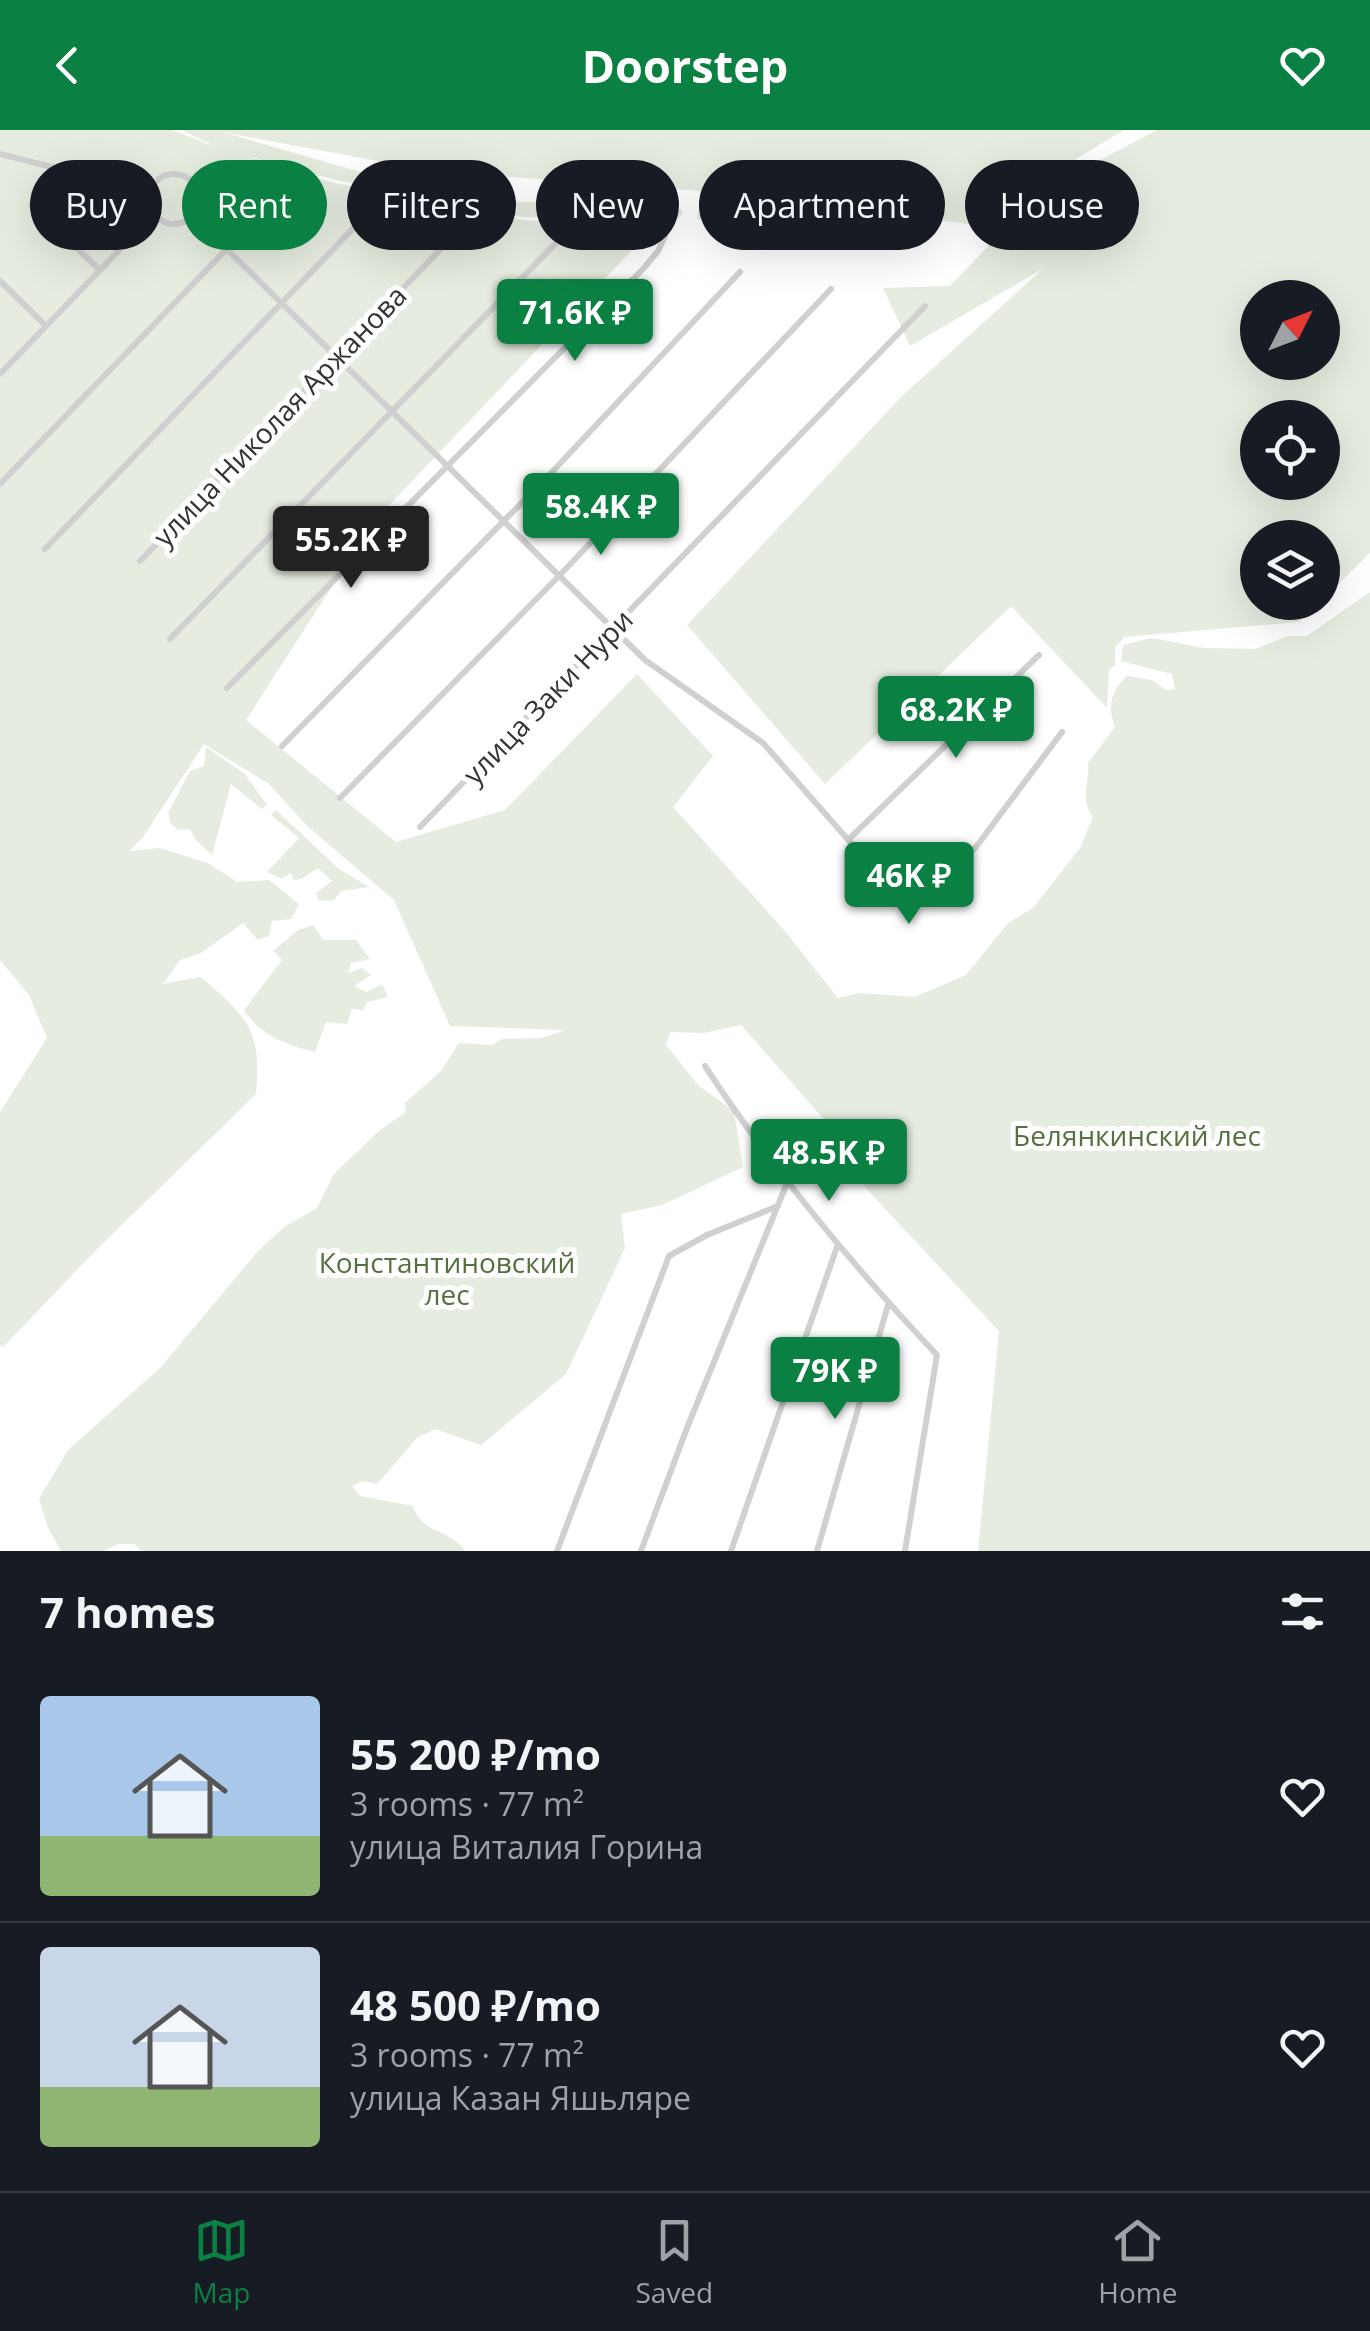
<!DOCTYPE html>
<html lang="en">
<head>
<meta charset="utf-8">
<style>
	:root { --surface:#171b24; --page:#20242c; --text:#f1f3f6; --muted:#9ea1a6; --line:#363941; --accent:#0b8043 }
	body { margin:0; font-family:"Open Sans",sans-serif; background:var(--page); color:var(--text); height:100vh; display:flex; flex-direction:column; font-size:38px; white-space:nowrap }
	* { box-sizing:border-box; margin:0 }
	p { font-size:32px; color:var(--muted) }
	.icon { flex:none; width:55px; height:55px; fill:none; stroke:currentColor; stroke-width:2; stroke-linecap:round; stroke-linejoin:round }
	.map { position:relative; height:1421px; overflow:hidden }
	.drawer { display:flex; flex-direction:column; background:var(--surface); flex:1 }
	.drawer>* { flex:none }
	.hud { position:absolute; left:30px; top:30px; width:1310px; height:90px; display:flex; gap:20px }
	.needle { width:65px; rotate:48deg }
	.controls { position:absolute; left:1240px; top:150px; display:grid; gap:20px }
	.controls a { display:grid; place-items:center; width:100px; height:100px; border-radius:50%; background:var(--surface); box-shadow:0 10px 40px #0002; font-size:50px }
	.price { position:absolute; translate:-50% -85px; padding:0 22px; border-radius:10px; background:var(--accent); color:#fff; font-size:32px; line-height:65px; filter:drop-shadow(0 2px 5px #0008) }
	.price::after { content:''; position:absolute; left:50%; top:60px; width:30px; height:22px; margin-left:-15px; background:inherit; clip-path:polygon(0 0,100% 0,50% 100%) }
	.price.current { background:#222; color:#fff }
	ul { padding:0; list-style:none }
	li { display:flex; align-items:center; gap:30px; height:250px; padding:0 40px }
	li+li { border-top:2px solid var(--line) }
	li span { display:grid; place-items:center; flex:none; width:280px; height:200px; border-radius:10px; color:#555 }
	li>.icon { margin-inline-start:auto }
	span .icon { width:120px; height:120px; fill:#fffc; stroke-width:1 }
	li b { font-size:42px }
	h2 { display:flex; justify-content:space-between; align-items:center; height:120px; padding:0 40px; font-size:42px }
	.chip { padding:0 35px; border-radius:45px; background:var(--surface); box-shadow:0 10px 40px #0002; font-size:35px; line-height:90px }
	.chip.current { background:var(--accent); color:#fff }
	header { display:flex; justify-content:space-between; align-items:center; height:130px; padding:0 40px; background:var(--accent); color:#fff; font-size:45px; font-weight:700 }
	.dock { display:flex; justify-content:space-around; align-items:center; height:140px; border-top:2px solid var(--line); background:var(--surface); font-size:28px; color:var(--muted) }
	.dock a { display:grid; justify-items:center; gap:5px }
	.dock .current { color:var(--accent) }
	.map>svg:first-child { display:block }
	.green { fill:#e6ecdf; fill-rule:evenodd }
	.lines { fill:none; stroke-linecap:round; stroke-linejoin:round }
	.street { stroke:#d0d0d0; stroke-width:6 }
	.labels { text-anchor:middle; stroke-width:10; stroke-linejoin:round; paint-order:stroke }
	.street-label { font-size:28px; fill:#333; stroke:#fff }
	.park-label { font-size:28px; fill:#56703f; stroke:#fff }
</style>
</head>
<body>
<header><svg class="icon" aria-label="back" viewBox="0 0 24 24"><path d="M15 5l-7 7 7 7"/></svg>Doorstep<svg class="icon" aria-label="heart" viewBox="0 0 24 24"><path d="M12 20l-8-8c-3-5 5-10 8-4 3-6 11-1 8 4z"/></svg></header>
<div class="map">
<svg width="1370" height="1421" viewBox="0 0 1370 1421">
	<rect width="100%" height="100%" fill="#fff"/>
	<path class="green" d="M 0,0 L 172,0 L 221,19 L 181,0 L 1124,0 L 969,94 L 700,61 L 431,41 L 222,2 L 364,43 L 501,71 L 678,77 L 683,83 C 673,97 664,94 649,89 L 522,87 L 336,50 L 240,24 L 334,53 L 523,90 L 653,98 L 375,390 L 246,590 L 396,712 L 505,680 L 637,544 L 713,626 L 673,677 L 784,800 L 838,868 L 860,863 L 915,867 L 966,845 L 1007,794 L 1034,777 L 1080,718 L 1093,687 C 1079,668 1090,655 1088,633 L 1115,597 C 1107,577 1111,561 1127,546 L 1152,550 L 1166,560 L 1175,559 L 1172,544 L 1121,531 L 1123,515 L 1152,508 L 1204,518 L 1255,519 L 1288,506 L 1307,506 L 1370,462 L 1370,1421 L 978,1421 L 999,1201 L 864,1056 L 870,1047 L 852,1021 L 741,895 L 704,903 L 670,902 L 666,915 L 699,956 L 734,981 L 743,1037 L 662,1075 L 621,1084 L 625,1118 L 566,1244 L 481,1315 L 435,1299 L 417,1308 L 377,1354 L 363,1351 L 352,1356 L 360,1366 L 413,1376 C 421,1404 451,1399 465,1421 L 142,1421 L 134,1414 L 118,1414 L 104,1421 L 61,1421 L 48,1398 L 39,1369 L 68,1320 L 161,1237 L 257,1122 L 284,1097 L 317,1078 L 334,1044 L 380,1000 L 406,982 L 405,973 L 441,941 L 459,913 L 492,915 L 502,909 L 541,908 L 566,900 L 450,896 L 394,770 L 306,695 L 269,654 L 204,614 L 143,707 L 129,721 L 160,718 L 208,733 L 237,752 L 269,750 L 299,774 L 291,789 L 272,791 L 269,806 L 258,810 L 243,793 L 201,823 L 180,830 L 163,854 L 201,847 C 247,888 262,898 256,964 L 98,1118 L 3,1217 L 0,1215 L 0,982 L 47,908 L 29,865 L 0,830 Z
		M 1157,0 L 1370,0 L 1370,423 L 1323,469 L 1322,408 L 1258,408 L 1258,472 L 1319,473 L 1299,492 L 1125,507 L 1115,517 L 1115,536 L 1109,539 L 1107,578 L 1011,476 L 825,654 L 687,495 L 902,266 L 1044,138 L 910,216 L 883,158 L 950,156 L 1040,62 ZM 1258,168 L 1322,168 L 1322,232 L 1258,232 ZM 1258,288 L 1322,288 L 1322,352 L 1258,352 Z
		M 700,72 L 830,96 L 827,101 L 773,97 L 745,88 L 718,93 L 697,89 Z
		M 206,617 L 245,644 L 267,675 L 262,679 L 231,654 L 212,725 L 195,709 L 190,699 L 178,700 L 171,694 L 168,683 L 190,641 L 204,636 Z
		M 276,680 L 339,739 L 369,757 L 341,761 L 334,770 L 319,771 L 316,763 L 332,751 L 318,738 L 301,749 L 294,750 L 291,743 L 282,749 L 267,742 L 299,708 L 271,685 Z
		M 313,795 L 323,810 L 356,810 L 370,829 L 351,833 L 348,843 L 362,838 L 371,845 L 354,856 L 367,862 L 382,854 L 388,867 L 367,872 L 363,880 L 352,879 L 347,894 L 326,892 L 315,922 C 286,915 260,905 244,880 L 282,830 L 273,821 L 298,800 Z"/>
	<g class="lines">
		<path class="street" d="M 0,24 L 150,62
			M149 69a25 25 0 1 1 50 0a25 25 0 1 1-50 0Z
			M 31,75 L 100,140
			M 193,86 L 645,530 L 763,613 L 909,779 L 976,717 L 1062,602
			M 0,151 L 46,196
			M 0,244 L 154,84
			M 0,354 L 276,68
			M 45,419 L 368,83
			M 140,431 L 461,98
			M 170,509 L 559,110
			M 227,558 L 643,139 L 658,121 L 665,106
			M 282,616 L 553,341 L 740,142
			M 340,668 L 559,446 L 831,159
			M 420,697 L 925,176
			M 848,710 L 1039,525
			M 705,936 C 773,1040 852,1135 937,1225 L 905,1421
			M 557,1421 L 669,1126 L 707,1105 L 778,1076
			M 641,1421 L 687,1298 L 787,1053
			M 731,1421 L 838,1114
			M 817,1421 L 888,1175"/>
	</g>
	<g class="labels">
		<g class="street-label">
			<text transform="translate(280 286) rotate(-46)" y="10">улица Николая Аржанова</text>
			<text transform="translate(548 567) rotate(-46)" y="10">улица Заки Нури</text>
		</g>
		<g class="park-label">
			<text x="1137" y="1016">Белянкинский лес</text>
			<text x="447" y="1143">Константиновский<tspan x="447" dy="32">лес</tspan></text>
		</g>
	</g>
</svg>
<div class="controls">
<a><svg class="needle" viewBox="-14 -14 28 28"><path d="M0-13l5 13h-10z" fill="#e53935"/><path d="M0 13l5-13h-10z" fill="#9ea1a6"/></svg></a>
<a><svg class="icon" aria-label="locate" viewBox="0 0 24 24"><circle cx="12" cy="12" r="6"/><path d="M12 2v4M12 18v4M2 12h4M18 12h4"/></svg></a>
<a><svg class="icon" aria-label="layers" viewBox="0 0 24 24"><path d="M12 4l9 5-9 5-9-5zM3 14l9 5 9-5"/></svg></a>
</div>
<b class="price" style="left:575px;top:234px">71.6K ₽</b>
<b class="price" style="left:601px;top:428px">58.4K ₽</b>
<b class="price current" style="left:351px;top:461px">55.2K ₽</b>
<b class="price" style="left:956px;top:631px">68.2K ₽</b>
<b class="price" style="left:909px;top:797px">46K ₽</b>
<b class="price" style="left:829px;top:1074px">48.5K ₽</b>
<b class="price" style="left:835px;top:1292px">79K ₽</b>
<div class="hud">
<a class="chip">Buy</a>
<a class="chip current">Rent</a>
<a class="chip">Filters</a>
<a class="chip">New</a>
<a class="chip">Apartment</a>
<a class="chip">House</a>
</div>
</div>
<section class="drawer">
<h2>7 homes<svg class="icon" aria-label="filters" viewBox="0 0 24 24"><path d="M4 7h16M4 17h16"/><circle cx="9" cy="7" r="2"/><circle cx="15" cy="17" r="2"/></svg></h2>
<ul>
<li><span style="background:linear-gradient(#a9c7e8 70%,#8fb573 0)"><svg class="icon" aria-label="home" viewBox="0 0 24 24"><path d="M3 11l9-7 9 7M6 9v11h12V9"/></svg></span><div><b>55 200 ₽/mo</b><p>3 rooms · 77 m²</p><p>улица Виталия Горина</p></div><svg class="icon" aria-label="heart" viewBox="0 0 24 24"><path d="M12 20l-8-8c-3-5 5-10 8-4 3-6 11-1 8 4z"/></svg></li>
<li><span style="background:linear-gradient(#c9d6e8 70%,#8fb573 0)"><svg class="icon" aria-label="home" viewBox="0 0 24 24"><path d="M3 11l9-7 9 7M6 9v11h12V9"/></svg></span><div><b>48 500 ₽/mo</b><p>3 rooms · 77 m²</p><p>улица Казан Яшьляре</p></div><svg class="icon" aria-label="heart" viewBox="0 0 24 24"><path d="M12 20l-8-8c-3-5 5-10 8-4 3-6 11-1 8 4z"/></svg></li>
</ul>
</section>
<nav class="dock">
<a class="current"><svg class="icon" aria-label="map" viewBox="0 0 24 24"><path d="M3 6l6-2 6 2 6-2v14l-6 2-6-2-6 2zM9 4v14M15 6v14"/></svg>Map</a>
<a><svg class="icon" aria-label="saved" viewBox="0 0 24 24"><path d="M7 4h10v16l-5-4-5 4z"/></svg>Saved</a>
<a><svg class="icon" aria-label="home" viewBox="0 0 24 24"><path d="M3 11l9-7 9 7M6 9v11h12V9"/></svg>Home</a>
</nav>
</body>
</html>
